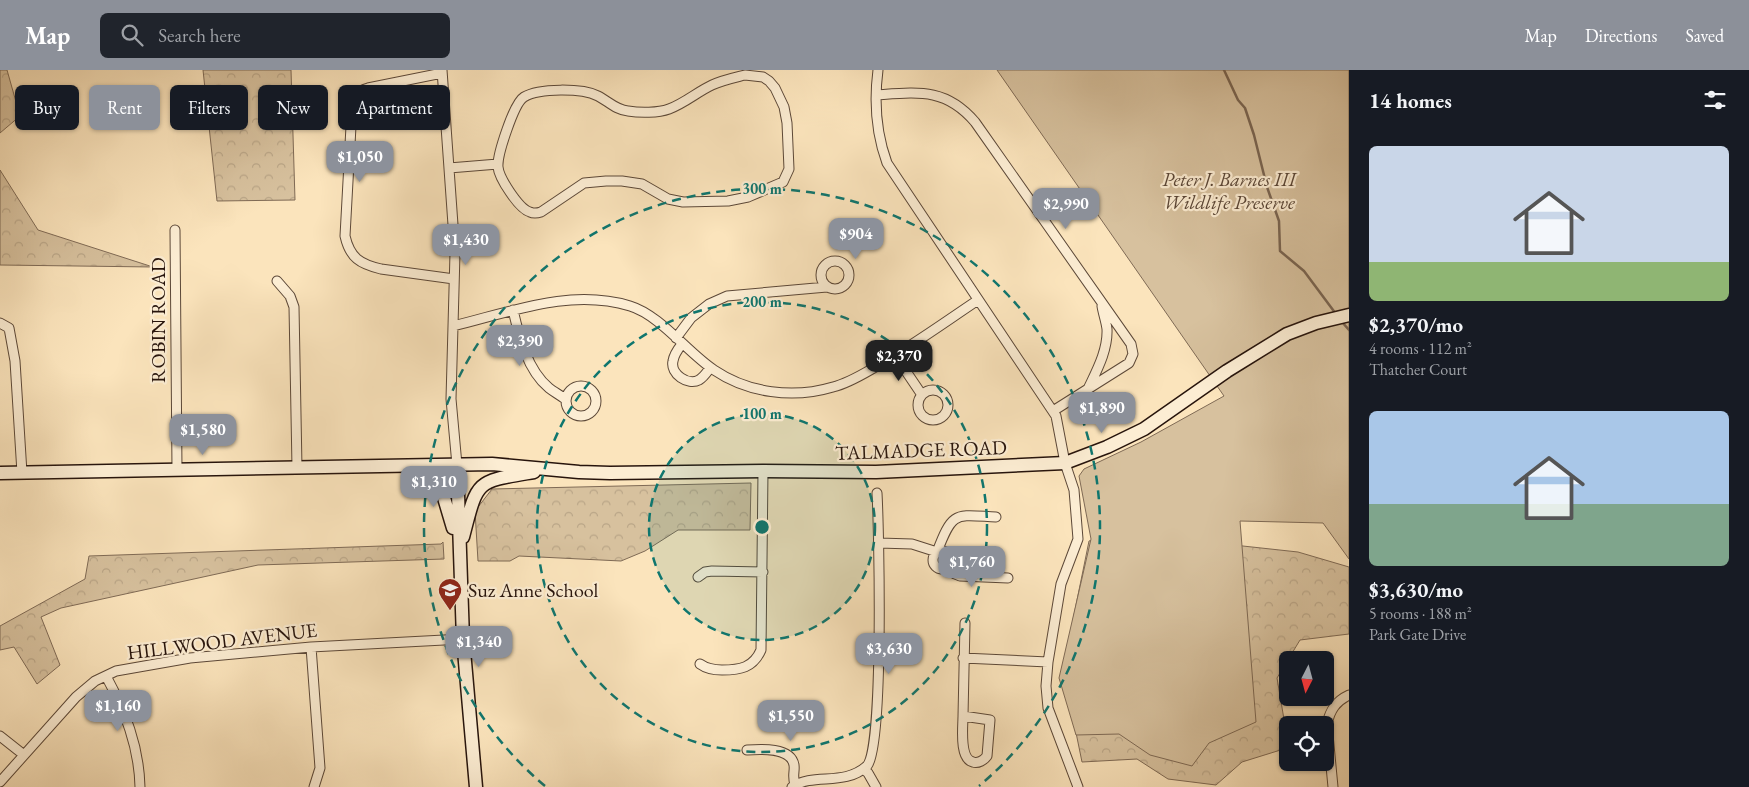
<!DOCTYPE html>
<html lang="en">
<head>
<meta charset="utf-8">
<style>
	:root { --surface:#171b24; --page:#20242c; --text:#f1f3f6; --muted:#9ea1a6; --accent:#8c9099 }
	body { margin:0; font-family:"EB Garamond",serif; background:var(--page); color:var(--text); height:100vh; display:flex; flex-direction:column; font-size:19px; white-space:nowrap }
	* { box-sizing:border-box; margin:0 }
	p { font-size:16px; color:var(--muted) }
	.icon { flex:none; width:28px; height:28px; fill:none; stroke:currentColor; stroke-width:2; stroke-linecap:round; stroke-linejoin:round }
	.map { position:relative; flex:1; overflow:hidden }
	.details { display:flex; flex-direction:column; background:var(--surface); width:400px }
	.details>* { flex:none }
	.hud { position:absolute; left:15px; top:15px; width:475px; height:45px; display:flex; gap:10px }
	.needle { width:32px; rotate:186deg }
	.tools { position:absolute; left:1279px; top:581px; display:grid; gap:10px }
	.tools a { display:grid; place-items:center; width:55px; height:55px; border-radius:8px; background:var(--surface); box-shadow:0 1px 4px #0004; font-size:25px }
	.price { position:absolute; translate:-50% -42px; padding:0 11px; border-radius:10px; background:var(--accent); color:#fff; font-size:16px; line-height:32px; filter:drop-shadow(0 1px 2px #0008) }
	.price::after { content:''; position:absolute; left:50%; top:30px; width:15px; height:11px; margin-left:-8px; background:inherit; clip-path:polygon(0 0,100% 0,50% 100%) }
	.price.on { background:#222; color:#fff }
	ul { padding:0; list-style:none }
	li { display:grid; align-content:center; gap:10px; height:265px; padding:0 20px }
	li span { display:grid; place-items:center; height:155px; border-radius:8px; color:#555 }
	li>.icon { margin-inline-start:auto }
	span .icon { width:90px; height:90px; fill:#fffc; stroke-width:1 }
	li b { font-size:21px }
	h2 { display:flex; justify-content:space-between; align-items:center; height:60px; padding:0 20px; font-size:21px }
	.tag { padding:0 18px; border-radius:8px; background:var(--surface); box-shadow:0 1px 4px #0004; font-size:18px; line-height:45px }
	.tag.on { background:var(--accent); color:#fff }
	header { display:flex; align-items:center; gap:30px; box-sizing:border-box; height:70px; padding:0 25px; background:var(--accent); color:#fff }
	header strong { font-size:24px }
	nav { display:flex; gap:28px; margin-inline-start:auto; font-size:18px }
	.search { width:350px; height:45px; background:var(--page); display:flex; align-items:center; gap:12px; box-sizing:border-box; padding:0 18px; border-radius:8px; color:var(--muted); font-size:19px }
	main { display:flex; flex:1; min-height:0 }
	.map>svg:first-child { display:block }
	.forest { fill:url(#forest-crowns); stroke:#7f6a55 }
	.green { fill:#d7c19e; stroke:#7f6a55 }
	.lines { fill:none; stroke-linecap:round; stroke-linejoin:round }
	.stream { stroke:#7b6652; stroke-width:2.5 }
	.street-casing { stroke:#5c4838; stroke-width:11 }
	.secondary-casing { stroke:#27140c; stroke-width:15 }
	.street { stroke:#fcedd3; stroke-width:9 }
	.secondary { stroke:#fcedd3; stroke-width:12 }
	.ring { fill:none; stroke:#0f766e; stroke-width:2.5; stroke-dasharray:9 6 }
	.labels { text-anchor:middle; stroke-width:4.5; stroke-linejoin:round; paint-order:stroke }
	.park-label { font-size:20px; font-style:italic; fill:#5c4838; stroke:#fcedd3 }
	.street-label { font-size:20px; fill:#27140c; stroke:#fcedd3 }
	.poi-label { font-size:20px; fill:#27140c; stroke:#fcedd3; text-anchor:start }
	.centre { fill:#0f766e; stroke:#fcedd3; stroke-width:2.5 }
	.ring-label { font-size:15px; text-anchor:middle; font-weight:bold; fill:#0f766e; stroke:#fcedd3; stroke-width:4.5; stroke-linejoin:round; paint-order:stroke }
</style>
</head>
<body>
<header>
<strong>Map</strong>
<div class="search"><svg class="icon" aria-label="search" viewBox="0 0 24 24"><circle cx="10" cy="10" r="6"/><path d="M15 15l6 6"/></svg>Search here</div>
<nav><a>Map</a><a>Directions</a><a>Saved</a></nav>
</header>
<main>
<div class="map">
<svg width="1349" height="717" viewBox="0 0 1349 717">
	<defs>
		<pattern id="forest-crowns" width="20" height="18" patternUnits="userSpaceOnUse" patternTransform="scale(1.25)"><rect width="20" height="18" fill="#d7c19e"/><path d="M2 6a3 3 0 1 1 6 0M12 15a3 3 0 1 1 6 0" fill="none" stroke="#b9a587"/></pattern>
	</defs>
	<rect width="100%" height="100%" fill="#fbe4bc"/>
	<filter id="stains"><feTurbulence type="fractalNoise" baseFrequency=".004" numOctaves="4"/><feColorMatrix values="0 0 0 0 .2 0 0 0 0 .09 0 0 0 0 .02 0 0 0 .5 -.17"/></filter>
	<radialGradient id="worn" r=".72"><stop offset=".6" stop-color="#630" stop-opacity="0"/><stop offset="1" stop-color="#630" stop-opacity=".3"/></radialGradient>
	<path class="forest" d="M 0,0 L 7,0 L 20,46 L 0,63 Z
		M 203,0 L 291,0 L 295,130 L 217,131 Z
		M 0,100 L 38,160 L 153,197 L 0,195 Z
		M 751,413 L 750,460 L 678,460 L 645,481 L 621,491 L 519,486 L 510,491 L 478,491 L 475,441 L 492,419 Z
		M 1114,462 L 1298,482 L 1349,497 L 1349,564 L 1300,570 L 1277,608 L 1287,667 L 1287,678 L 1242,692 L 1216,715 L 1168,709 L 1137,689 L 1082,692 L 1063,599 L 1089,471 Z
		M 443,472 L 444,489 L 258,495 L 61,538 L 41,547 L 60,595 L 37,614 L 14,577 L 0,580 L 0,556 L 85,509 L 89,486 L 441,474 Z"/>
	<path class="green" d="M 997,0 L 1349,0 L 1349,489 L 1323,453 L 1240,451 L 1256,652 L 1209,673 L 1192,696 L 1150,685 L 1119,664 L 1076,665 L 1059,608 L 1091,469 L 1079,406 L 1084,399 L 1141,372 L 1224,326 Z"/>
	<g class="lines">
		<path class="stream" d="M 1224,0 L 1238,30 L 1245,38 L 1254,65 L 1267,117 L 1279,151 L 1280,181 L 1304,201 L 1336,244
			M 1342,252 L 1349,260"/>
		<g class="street-casing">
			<path id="street" d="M 442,0 L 455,183 L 451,329 L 457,395
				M 878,0 C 874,31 876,63 887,93 L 1056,346 L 1065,393 L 1074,420 L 1078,469 L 1061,514 L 1048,592 L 1046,616 L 1048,638 L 1078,717
				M 442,3 L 368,18 C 357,21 354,26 352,38 L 345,166 C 350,188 360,194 381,199 L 454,209
				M 745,5 L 763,7 L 769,11 L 775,18 L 784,37 L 787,53 L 789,99 L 783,112 L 748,127 L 728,131 L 683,132 L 668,129 L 642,114 L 622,111 L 606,111 L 584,113 L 541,142 C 538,143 534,144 530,142 C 519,139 499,108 498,97 C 497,85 514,33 524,27 C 539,18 582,18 598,26 C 608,31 616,40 628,41 C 640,43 658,43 669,39 C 685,33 697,22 712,15 C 723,10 733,8 745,5 Z
				M 877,25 C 919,22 946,18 975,52 L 1131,274 L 1133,284 L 1129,293 L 1053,341
				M 449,98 L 498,94
				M 175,160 L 177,400
				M821 205a14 14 0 1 1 28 0a14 14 0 1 1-28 0Z
				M 277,211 L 290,226 L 294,237 L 297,398
				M 513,240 C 519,266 527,300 549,318 C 554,322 560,325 565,329
				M 0,253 L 9,258 L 15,291 L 22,403
				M 453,256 C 511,242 570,218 630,236 C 660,245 688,283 714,300 C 748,323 793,329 833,317 C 849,313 863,304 877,296 C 912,276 945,252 978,230
				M 676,268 L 691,248 L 709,234 L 727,226 L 827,217
				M 682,274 C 678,279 674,284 673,291 C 670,304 688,316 699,310 C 704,307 707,302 710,298
				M 895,285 L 922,325
				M566 331a15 15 0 1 1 30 0a15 15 0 1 1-30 0Z
				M 1088,319 C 1097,300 1108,280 1107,259 C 1106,251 1103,243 1102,236
				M918 335a15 15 0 1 1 30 0a15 15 0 1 1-30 0Z
				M 879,473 L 912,474 L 937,482 C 953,440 955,445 996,447
				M933 490a9 9 0 1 1 18 0a9 9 0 1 1-18 0Z
				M 948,498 L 955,504 L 960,506 L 1008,508
				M 698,507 L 705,502 L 712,501 L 763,502
				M 311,577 L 320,698 L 314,717
				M 963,588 L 1048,592
				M 700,594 C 707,599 713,600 722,600 C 740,600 753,598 761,580 L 763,401
				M 106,606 C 125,641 139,676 140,717
				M 963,646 L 990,650 L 987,686 C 984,690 978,694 973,692 C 959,689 963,657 963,646 Z
				M 963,646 L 965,553
				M 0,666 L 24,685
				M 747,680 C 761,679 791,677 794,695 C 795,702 792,705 795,715
				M 863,699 L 868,703 L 876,717
				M 0,712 L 76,627 L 95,611 L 116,601 L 190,588 L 311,577 L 463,569
				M 792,717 C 815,702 843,717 867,696 C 884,676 879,460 877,423
				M 1333,717 L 1327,654 C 1330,640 1336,631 1349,625"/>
		</g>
		<g class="secondary-casing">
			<path id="secondary" d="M 457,395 L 463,569 L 476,717
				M 417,399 L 435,406 L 439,411 L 453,458
				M 0,403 L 492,394 L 579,402 L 610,403 L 763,401 L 876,402 L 1065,393 L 1107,377 L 1144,359 L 1227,301 L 1287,264 L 1316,253 L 1349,245
				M 463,467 C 478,409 475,412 534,402"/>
		</g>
		<use href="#street" class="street"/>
		<use href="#secondary" class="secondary"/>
	</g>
	<circle cx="762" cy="457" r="113" fill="#0f766e" fill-opacity=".12"/>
	<g class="ring">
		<circle cx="762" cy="457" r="113"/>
		<circle cx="762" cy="457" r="225"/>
		<path d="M545 716A338 338 0 1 1 979 716"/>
	</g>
	<defs>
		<g id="school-pin" transform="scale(1.25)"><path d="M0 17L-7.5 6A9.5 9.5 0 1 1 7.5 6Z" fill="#8f2418" stroke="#fcedd3"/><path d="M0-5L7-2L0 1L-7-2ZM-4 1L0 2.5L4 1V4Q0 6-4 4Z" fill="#fff"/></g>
	</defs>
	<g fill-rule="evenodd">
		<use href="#school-pin" x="450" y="520"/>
	</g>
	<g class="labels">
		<g class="park-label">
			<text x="1229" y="116">Peter J. Barnes III<tspan x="1229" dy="23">Wildlife Preserve</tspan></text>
		</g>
		<g class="street-label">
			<text transform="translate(158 250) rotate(-90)" y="7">ROBIN ROAD</text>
			<text transform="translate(921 380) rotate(-2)" y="7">TALMADGE ROAD</text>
			<text transform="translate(222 571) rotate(-7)" y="7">HILLWOOD AVENUE</text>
		</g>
		<g class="poi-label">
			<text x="468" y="527">Suz Anne School</text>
		</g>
	</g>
	<circle cx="762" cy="457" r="8" class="centre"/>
	<g class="ring-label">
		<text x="762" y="124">300 m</text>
		<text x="762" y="237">200 m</text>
		<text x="762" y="349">100 m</text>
	</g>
	<rect width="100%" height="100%" filter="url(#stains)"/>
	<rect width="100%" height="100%" fill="url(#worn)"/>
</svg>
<div class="tools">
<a><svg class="needle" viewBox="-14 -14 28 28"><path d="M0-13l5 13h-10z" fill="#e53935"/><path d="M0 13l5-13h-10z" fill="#9ea1a6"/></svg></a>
<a><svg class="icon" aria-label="locate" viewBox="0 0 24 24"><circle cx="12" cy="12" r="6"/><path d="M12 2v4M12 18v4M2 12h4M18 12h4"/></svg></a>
</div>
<b class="price" style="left:360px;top:113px">$1,050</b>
<b class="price" style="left:1066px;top:160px">$2,990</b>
<b class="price" style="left:856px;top:190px">$904</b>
<b class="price" style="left:466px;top:196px">$1,430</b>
<b class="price" style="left:520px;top:297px">$2,390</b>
<b class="price on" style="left:899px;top:312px">$2,370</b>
<b class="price" style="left:1102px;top:364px">$1,890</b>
<b class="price" style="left:203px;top:386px">$1,580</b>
<b class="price" style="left:434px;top:438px">$1,310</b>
<b class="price" style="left:972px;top:518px">$1,760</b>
<b class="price" style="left:479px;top:598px">$1,340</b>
<b class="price" style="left:889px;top:605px">$3,630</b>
<b class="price" style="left:118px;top:662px">$1,160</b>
<b class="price" style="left:791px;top:672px">$1,550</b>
<div class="hud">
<a class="tag">Buy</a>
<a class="tag on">Rent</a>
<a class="tag">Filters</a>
<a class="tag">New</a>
<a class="tag">Apartment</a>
</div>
</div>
<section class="details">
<h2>14 homes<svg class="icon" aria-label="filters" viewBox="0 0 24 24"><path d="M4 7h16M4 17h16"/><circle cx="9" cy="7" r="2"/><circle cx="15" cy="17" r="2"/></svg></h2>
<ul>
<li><span style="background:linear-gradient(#c9d6e8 75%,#8fb573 0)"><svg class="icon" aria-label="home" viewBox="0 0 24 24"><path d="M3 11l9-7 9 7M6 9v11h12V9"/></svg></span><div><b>$2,370/mo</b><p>4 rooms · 112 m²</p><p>Thatcher Court</p></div></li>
<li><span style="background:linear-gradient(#a9c7e8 60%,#7fa58c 0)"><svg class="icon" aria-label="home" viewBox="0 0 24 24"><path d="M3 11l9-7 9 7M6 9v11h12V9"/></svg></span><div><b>$3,630/mo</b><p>5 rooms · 188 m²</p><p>Park Gate Drive</p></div></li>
</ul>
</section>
</main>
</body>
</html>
